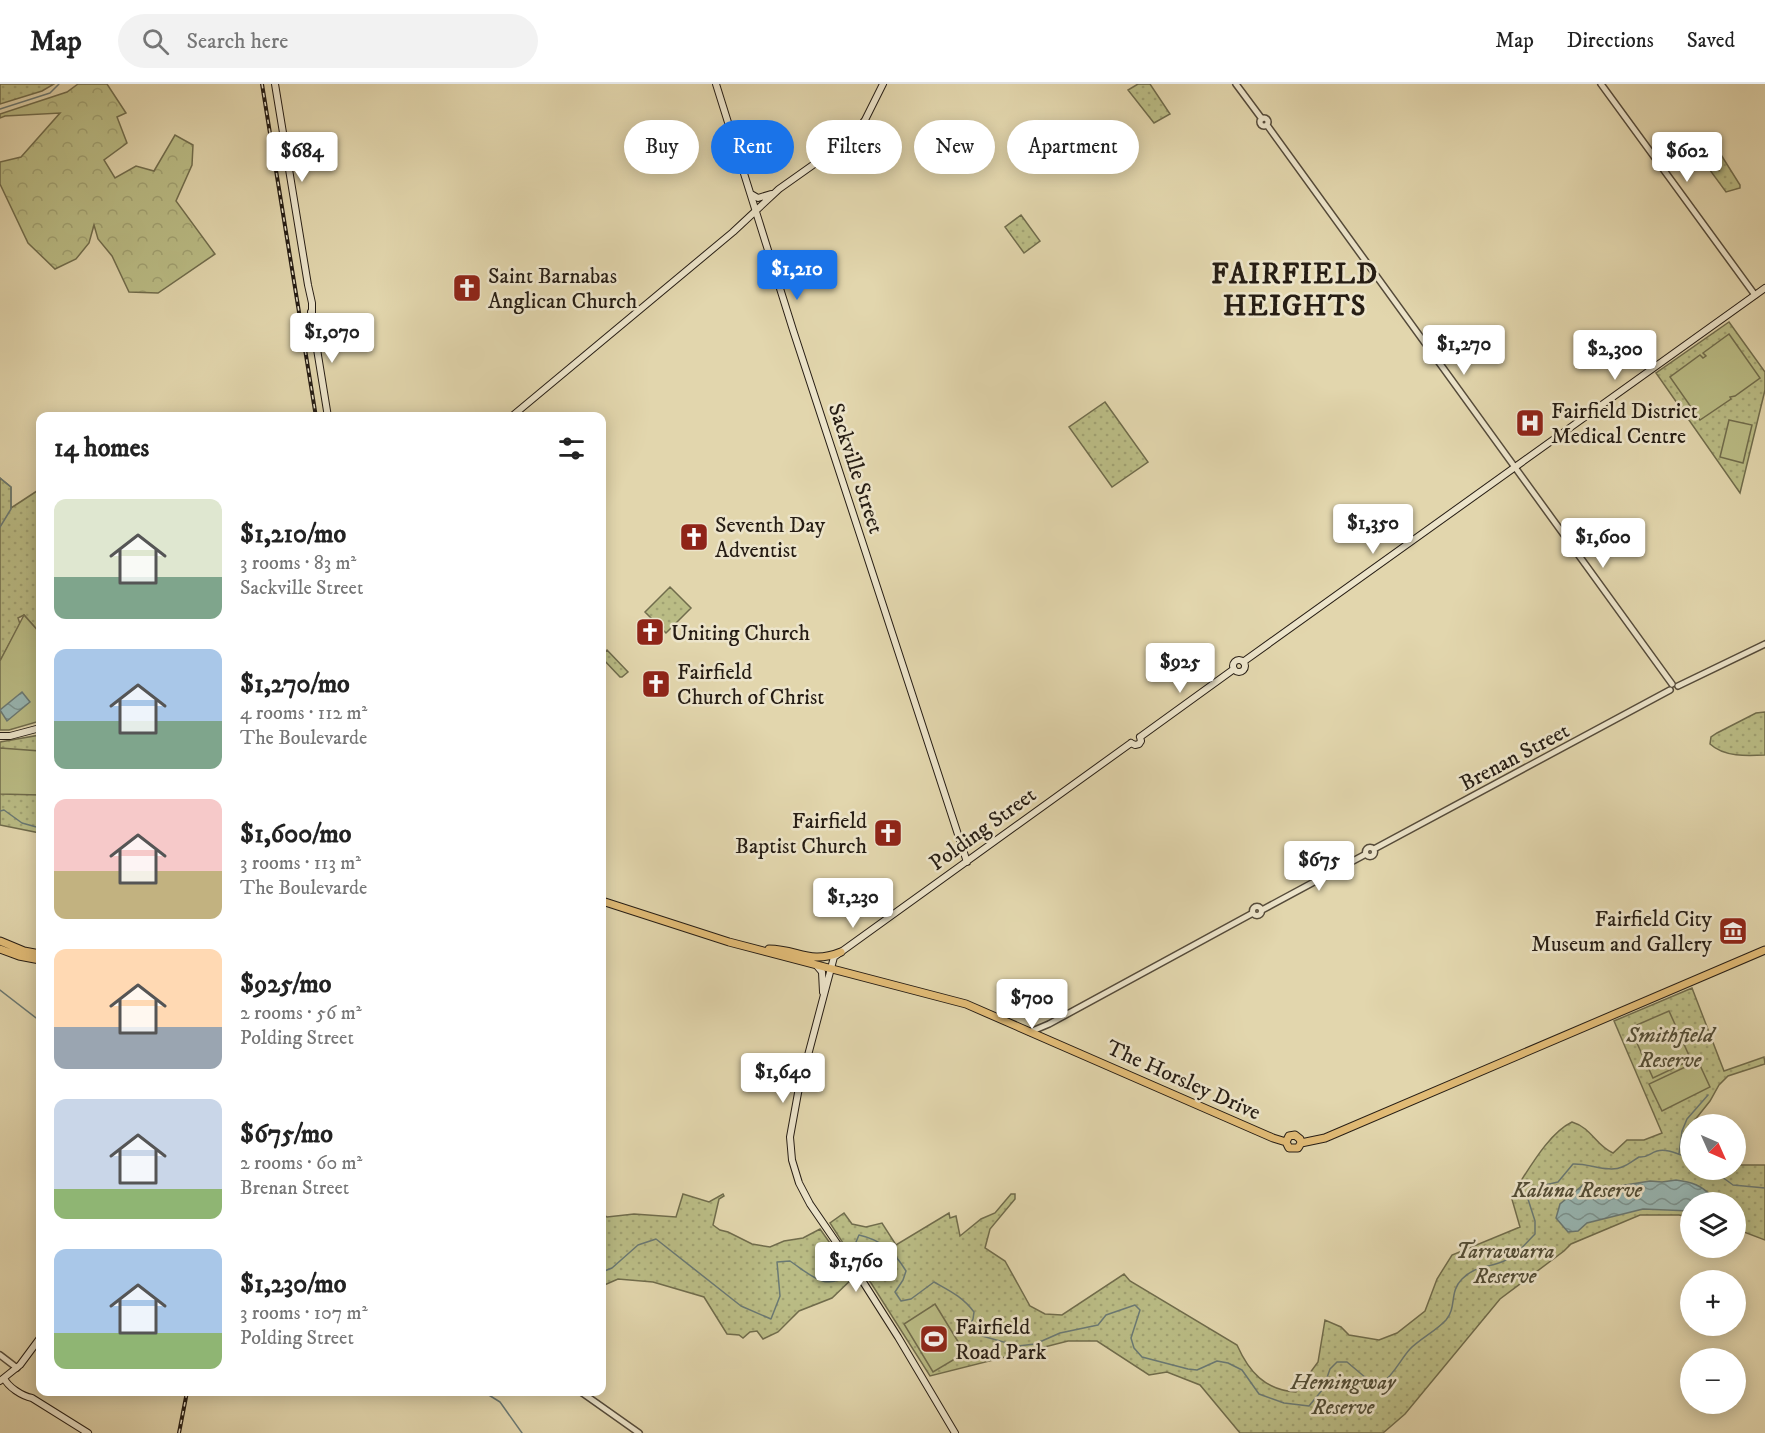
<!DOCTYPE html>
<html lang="en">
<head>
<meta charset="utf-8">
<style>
	:root { --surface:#fff; --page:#f2f2f2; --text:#222; --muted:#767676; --line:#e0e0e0; --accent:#1a73e8 }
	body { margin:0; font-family:"IM FELL DW Pica",serif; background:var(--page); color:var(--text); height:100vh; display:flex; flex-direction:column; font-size:22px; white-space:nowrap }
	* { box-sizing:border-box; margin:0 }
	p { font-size:20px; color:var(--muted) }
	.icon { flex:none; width:33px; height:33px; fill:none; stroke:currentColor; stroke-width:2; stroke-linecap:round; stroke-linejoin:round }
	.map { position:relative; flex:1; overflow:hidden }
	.details { position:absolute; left:36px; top:328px; width:570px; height:984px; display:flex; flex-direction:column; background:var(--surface); border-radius:12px; box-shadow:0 3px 15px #0003 }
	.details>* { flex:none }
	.hud { position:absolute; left:624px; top:36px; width:570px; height:54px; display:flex; gap:12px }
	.needle { width:39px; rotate:135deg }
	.fabs { position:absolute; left:1680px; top:1030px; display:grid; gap:12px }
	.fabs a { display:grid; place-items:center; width:66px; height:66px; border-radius:50%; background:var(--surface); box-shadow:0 3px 15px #0003; font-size:30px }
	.price { position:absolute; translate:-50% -51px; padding:0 14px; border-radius:6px; background:#fff; color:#222; font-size:20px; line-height:39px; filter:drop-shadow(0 2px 3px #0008) }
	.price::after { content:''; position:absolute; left:50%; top:36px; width:18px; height:14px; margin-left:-9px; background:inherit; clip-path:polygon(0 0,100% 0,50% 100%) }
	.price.current { background:var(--accent); color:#fff }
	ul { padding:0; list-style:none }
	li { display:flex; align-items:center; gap:18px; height:150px; padding:0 18px }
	li span { display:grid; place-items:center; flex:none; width:168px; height:120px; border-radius:12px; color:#555 }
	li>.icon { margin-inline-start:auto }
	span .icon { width:72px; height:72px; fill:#fffc; stroke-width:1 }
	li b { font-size:26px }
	h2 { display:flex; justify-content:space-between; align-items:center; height:72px; padding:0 18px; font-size:26px }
	.chip { padding:0 21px; border-radius:27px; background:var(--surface); box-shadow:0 3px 15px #0003; font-size:21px; line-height:54px }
	.chip.current { background:var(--accent); color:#fff }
	header { display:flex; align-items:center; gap:36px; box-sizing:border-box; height:84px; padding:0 30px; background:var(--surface); border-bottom:2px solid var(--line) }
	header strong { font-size:28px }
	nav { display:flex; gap:33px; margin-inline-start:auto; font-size:21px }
	.search { width:420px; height:54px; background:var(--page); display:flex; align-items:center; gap:15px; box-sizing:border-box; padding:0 21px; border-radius:33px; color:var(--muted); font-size:22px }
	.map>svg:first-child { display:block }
	.forest { fill:url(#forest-crowns); stroke:#706c4c; stroke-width:1.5 }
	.park { fill:url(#park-dots); stroke:#706c4c; stroke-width:1.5 }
	.pitch { fill:#babc85; stroke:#706c4c; stroke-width:1.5 }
	.water { fill:url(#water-waves); stroke:#6a7974; stroke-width:1.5 }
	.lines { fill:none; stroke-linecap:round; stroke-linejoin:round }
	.stream { stroke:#6a7974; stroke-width:1.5 }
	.tertiary-casing { stroke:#554b3a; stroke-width:8 }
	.secondary-casing { stroke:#261d14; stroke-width:8 }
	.primary-casing { stroke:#261d14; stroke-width:9 }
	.tertiary { stroke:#ece4ca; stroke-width:5 }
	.secondary { stroke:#ece4ca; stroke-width:6 }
	.primary { stroke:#e1bb76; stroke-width:7 }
	.rail-casing { stroke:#261d14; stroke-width:4 }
	.rail { stroke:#ece4ca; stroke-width:1.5; stroke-dasharray:4.5; stroke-linecap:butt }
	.labels { text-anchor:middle; stroke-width:5; stroke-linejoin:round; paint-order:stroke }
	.poi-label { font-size:22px; fill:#261d14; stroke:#ece4ca; text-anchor:start }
	.street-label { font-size:22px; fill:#261d14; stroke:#ece4ca }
	.park-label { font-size:22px; font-style:italic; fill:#524d36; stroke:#ece4ca }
	.district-label { font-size:28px; font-weight:bold; letter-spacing:1.5px; fill:#261d14; stroke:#ece4ca }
</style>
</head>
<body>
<header>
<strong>Map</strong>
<div class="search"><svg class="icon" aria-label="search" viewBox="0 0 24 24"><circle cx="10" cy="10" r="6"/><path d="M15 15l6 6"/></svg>Search here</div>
<nav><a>Map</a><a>Directions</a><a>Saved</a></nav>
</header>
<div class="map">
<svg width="1765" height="1349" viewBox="0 0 1765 1349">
	<defs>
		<pattern id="forest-crowns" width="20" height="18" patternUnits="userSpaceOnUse" patternTransform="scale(1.5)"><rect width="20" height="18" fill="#babc85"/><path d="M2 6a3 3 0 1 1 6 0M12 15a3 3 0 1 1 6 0" fill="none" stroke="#a0a172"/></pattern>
		<pattern id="park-dots" width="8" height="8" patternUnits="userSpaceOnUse" patternTransform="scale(1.5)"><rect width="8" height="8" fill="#babc85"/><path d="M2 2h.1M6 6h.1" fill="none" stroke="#a0a172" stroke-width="1.8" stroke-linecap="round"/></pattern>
		<pattern id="water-waves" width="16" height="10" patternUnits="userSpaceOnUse" patternTransform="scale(1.5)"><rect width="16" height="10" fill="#98b7b4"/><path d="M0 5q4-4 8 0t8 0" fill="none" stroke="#7c9491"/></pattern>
	</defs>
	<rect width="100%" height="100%" fill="#e2d6ad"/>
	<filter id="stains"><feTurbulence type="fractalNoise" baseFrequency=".00333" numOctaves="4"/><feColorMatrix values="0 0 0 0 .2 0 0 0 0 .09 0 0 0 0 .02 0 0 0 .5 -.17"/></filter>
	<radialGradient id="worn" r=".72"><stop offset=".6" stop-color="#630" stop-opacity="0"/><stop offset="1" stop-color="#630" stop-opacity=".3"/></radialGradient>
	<path class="forest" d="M 78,0 L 107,0 L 126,29 L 117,33 L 127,59 L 104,76 L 115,94 L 136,82 L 154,87 L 175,51 L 193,61 L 192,81 L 176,117 L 215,170 L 158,209 L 129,208 L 112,172 L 98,155 L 94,141 L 89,159 L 76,175 L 55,185 L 28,159 L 0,100 L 0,78 L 21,73 L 60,29 L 5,32 L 0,34 L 0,30 L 67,8 Z"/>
	<path class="park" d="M 0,0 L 54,0 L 42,7 L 0,20 Z
		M 1138,0 L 1150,0 L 1170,30 L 1154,39 L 1128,6 Z
		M 1713,58 L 1740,101 L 1740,104 L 1726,108 L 1701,74 L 1706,63 Z
		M 1021,131 L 1040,157 L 1024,169 L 1005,143 Z
		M 1729,238 L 1765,288 L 1765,306 L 1740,409 L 1656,289 Z
		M 1105,318 L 1148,378 L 1112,403 L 1069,343 Z
		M 0,394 L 11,403 L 11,424 L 40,405 L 40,549 L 24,531 L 18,534 L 20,540 L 0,577 Z
		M 670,503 L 691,524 L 666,549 L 645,528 Z
		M 607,566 L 628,588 L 622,593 L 620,593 L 602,574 L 602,571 Z
		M 1765,628 L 1765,671 C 1747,672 1724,673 1710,660 L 1711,653 L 1717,649 L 1756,629 Z
		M 40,651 L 40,749 L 0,741 L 0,658 Z
		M 1692,904 L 1724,987 L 1764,973 L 1765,980 L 1728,992 L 1719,1001 L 1710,1017 L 1686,1047 L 1690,1048 L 1690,1086 L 1736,1086 L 1736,1081 L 1765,1081 L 1765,1156 L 1736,1145 L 1736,1119 L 1690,1119 L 1690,1133 L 1679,1131 L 1640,1131 L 1571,1160 L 1564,1167 L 1500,1215 L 1405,1330 L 1383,1349 L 1240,1349 L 1200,1301 L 1167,1288 L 1149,1291 L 1097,1257 L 1068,1257 L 930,1292 L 871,1199 L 863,1190 L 830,1139 L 844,1129 L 852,1140 L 866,1143 L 882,1139 L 896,1161 L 949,1129 L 950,1134 L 956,1132 L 960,1152 L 981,1135 L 995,1129 L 1011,1110 L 1015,1110 L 1015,1115 L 990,1145 L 985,1164 L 1005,1177 L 1030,1222 L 1045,1230 L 1062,1231 L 1124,1190 L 1130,1197 L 1237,1261 C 1249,1288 1265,1306 1296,1308 L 1318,1278 L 1325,1236 L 1341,1243 L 1349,1251 L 1379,1256 L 1397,1249 L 1425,1227 L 1437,1195 L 1452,1171 L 1520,1143 L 1511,1112 C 1527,1089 1547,1050 1572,1038 C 1592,1044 1596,1062 1613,1069 L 1627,1056 L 1644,1056 L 1662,1049 L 1614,937 Z
		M 683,1110 L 709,1118 L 723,1110 L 724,1112 L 719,1115 L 713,1141 L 720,1146 L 728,1148 L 752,1160 L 770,1163 L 784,1157 L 803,1154 L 820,1145 L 854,1193 L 832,1214 L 799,1227 L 778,1248 L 763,1255 L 757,1247 L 750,1248 L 743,1254 L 739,1251 L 727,1250 L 704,1213 L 653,1198 L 618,1195 L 602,1202 L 602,1130 L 607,1133 L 634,1130 L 676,1133 Z"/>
	<path class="pitch" d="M 1729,250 L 1760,294 L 1735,312 L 1730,313 L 1731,315 L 1700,336 L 1670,293 L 1700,271 L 1703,274 L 1706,272 L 1703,269 Z
		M 1729,336 L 1752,341 L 1743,379 L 1720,373 Z
		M 24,531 L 40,549 L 40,637 L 9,646 L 0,646 L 0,577 Z
		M 0,664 L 40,667 L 40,711 L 0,710 Z
		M 1669,927 L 1691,976 L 1653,994 L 1630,944 Z
		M 1698,977 L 1710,1003 L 1662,1027 L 1649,1000 Z
		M 935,1220 L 965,1269 L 933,1288 L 904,1240 Z"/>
	<path class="water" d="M 22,608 L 30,618 L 7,637 L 0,626 Z
		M 1676,1096 C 1691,1098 1702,1101 1712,1113 L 1710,1119 L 1690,1119 L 1690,1127 L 1643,1125 L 1587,1139 L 1578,1147 L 1568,1148 L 1556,1134 L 1560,1120 L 1583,1101 L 1613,1103 L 1650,1097 L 1662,1098 Z"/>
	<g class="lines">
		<path class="stream" d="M 0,25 L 50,9 L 59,0
			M 0,394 L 11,403 L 11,425 L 0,443
			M 0,727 L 4,726 L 22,739 L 40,744
			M 0,906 L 40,937
			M 1679,1070 L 1682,1047 L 1687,1035 L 1708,1011
			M 1717,1086 L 1718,1090 L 1733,1101 L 1765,1104
			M 855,1183 C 863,1174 861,1167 856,1158 L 859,1151 C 881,1156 894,1167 906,1187 L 903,1196 L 895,1208 L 901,1217 L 911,1215 L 934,1198 C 950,1207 963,1213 974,1228 L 973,1235 L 969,1243 L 975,1250 L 1018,1262 L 1035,1260 L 1060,1249 L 1098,1241 L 1106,1231 L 1135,1221 L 1140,1226 L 1131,1254 L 1134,1264 L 1142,1273 L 1188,1285 L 1197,1286 L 1217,1277 L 1228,1279 L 1242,1286 L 1259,1310 L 1284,1319 L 1309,1322 L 1323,1305 L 1330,1285 L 1337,1278 L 1347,1278 L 1366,1294 L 1381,1300 C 1394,1291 1400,1276 1410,1265 C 1421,1254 1436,1247 1446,1236 C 1457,1223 1449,1208 1462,1195 C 1476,1181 1488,1184 1504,1177 C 1516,1172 1526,1159 1535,1150 L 1535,1137 L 1527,1112 L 1532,1104 L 1558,1098 L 1573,1080 C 1588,1079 1609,1089 1622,1083 C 1628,1081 1634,1076 1639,1073 C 1647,1074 1650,1069 1657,1067 C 1669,1064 1680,1072 1690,1074
			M 602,1188 L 612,1184 L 638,1161 L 656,1155 L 741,1222 L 771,1235 L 780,1212 L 777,1178 L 790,1177 C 811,1191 828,1211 852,1186
			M 484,1308 L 500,1318 L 522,1349"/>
		<g class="tertiary-casing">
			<path id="tertiary" d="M 1236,0 L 1262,35
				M 1601,0 L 1755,211
				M1260 38a4 4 0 1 1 8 0a4 4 0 1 1-8 0Z
				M 1267,41 L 1672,600
				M 1678,602 L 1765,560
				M1365.5 768a4.5 4.5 0 1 1 9 0a4.5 4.5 0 1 1-9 0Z
				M 1374,765 L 1670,606
				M1252.5 827a4.5 4.5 0 1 1 9 0a4.5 4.5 0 1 1-9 0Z
				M 1262,826 L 1366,770
				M 1030,948 L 1049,940 L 1253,829
				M 0,1271 L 17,1284
				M 581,1308 L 639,1349"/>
		</g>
		<g class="secondary-casing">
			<path id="secondary" d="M 275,0 L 308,201 L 312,219 L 312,230
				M 716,0 L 793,246 L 967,778
				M 751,110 L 758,114 L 771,110
				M 311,228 L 328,333
				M 511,333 L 733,148 L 779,105 L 851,54 L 865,36 L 883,0
				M1233 582a6 6 0 1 1 12 0a6 6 0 1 1-12 0Z
				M 1243,578 L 1765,204
				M 0,652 L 10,652 L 40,644
				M 1140,653 L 1234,585
				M 1131,659 L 1135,661 L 1139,660 L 1141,657 L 1140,653
				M 817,882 L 822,888 L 823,908
				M 4,1294 C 8,1303 22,1312 32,1314 L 88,1349
				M 0,1297 L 20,1281 L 40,1254
				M 955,1349 L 898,1253 L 858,1190 L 810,1120 L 799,1099 L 792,1076 L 790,1053 L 798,1009 L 834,873 L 1131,659"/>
		</g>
		<g class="primary-casing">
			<path id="primary" d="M 602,817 L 729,858 L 966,920 L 1273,1054 L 1286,1058
				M 0,857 L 24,867 L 40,870
				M 0,865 L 19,872 L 40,876
				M 769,865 C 798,865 809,881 841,868
				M 1286,1058 L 1289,1052 L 1295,1051 L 1300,1055 L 1301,1059
				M 1286,1058 L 1289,1064 L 1298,1064 L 1301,1059
				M 1301,1059 L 1325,1054 L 1765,866"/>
		</g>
		<use href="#tertiary" class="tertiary"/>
		<use href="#secondary" class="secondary"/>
		<use href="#primary" class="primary"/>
		<g class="rail-casing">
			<path id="rail" d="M 262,0 L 316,333
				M 179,1349 L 187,1308"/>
		</g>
		<use href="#rail" class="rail"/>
	</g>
	<defs>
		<g id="church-square" transform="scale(1.5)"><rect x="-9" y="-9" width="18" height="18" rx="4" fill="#8f2418" stroke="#ece4ca"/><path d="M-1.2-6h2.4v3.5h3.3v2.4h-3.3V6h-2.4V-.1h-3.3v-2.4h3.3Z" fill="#fff"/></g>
		<g id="hospital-square" transform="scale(1.5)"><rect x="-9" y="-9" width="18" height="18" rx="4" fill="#8f2418" stroke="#ece4ca"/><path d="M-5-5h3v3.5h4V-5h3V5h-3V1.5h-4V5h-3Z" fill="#fff"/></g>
		<g id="museum-square" transform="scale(1.5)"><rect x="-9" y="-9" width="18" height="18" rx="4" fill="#8f2418" stroke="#ece4ca"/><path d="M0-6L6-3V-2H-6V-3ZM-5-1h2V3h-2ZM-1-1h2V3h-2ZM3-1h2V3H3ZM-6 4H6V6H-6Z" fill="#fff"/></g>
		<g id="stadium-square" transform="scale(1.5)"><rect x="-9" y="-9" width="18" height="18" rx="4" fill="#8f2418" stroke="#ece4ca"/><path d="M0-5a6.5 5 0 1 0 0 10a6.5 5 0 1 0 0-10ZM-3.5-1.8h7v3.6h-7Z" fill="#fff"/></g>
	</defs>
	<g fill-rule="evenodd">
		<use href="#church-square" x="467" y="204"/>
		<use href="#hospital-square" x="1530" y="339"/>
		<use href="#church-square" x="694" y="453"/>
		<use href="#church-square" x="650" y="548"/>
		<use href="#church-square" x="656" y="600"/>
		<use href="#church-square" x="888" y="749"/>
		<use href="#museum-square" x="1733" y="847"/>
		<use href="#stadium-square" x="934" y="1255"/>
	</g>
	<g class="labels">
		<g class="poi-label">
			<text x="488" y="199">Saint Barnabas<tspan x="488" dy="25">Anglican Church</tspan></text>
			<text x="1551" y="334">Fairfield District<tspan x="1551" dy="25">Medical Centre</tspan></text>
			<text x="715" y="448">Seventh Day<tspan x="715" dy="25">Adventist</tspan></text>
			<text x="671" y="556">Uniting Church</text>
			<text x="677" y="595">Fairfield<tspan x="677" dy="25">Church of Christ</tspan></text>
			<text x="867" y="744" text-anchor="end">Fairfield<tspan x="867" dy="25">Baptist Church</tspan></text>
			<text x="1712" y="842" text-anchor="end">Fairfield City<tspan x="1712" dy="25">Museum and Gallery</tspan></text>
			<text x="955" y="1250">Fairfield<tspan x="955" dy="25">Road Park</tspan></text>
		</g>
		<g class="street-label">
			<text transform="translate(857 384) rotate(72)" y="8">Sackville Street</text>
			<text transform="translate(1514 672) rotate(-28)" y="8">Brenan Street</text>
			<text transform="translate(982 744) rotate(-36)" y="8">Polding Street</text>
			<text transform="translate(1184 995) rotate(24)" y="8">The Horsley Drive</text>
		</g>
		<g class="park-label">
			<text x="1670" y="958">Smithfield<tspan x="1670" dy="25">Reserve</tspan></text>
			<text x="1577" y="1113">Kaluna Reserve</text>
			<text x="1505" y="1174">Tarrawarra<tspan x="1505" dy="25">Reserve</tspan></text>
			<text x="1343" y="1305">Hemingway<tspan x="1343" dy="25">Reserve</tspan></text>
		</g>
		<g class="district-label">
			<text x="1295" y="199">FAIRFIELD<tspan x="1295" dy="32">HEIGHTS</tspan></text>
		</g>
	</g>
	<rect width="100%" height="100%" filter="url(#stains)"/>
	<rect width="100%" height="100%" fill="url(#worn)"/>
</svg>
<div class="fabs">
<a><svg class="needle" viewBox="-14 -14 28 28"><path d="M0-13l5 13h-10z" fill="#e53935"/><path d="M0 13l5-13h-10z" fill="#767676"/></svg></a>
<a><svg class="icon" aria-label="layers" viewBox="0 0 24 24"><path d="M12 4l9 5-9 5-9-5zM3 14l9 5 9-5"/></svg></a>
<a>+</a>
<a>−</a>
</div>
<b class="price" style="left:302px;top:99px">$684</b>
<b class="price" style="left:1687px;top:99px">$602</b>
<b class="price current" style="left:797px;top:217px">$1,210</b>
<b class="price" style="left:332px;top:280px">$1,070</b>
<b class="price" style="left:1464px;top:292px">$1,270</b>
<b class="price" style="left:1615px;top:297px">$2,300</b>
<b class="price" style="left:1373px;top:471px">$1,350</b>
<b class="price" style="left:1603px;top:485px">$1,600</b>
<b class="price" style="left:1180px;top:610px">$925</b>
<b class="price" style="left:1319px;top:808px">$675</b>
<b class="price" style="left:853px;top:845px">$1,230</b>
<b class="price" style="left:1032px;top:946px">$700</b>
<b class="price" style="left:783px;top:1020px">$1,640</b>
<b class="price" style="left:856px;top:1209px">$1,760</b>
<div class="hud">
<a class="chip">Buy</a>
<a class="chip current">Rent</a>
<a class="chip">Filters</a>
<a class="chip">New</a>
<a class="chip">Apartment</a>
</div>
<section class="details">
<h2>14 homes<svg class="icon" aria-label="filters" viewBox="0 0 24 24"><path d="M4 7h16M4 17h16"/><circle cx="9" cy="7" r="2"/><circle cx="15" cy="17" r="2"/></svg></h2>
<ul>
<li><span style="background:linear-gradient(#dfe7d0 65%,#7fa58c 0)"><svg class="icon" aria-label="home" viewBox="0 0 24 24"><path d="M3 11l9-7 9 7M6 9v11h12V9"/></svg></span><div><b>$1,210/mo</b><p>3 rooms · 83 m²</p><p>Sackville Street</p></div></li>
<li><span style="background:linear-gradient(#a9c7e8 60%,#7fa58c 0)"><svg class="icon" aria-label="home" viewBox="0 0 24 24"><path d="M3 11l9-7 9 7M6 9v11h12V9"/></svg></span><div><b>$1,270/mo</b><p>4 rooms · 112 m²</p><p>The Boulevarde</p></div></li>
<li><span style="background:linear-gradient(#f6c9c9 60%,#c2b280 0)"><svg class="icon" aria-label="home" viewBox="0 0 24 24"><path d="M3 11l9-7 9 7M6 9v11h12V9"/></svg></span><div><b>$1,600/mo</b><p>3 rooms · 113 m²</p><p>The Boulevarde</p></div></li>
<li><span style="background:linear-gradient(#ffd9b3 65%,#9aa5b1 0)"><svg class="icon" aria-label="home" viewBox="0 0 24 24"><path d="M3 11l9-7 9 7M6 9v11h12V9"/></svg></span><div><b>$925/mo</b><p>2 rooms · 56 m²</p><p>Polding Street</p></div></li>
<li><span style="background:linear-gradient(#c9d6e8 75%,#8fb573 0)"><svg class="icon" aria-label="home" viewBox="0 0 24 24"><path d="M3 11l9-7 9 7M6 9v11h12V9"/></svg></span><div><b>$675/mo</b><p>2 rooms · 60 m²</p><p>Brenan Street</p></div></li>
<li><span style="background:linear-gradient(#a9c7e8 70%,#8fb573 0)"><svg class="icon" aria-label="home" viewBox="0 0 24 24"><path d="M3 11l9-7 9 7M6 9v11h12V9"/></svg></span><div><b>$1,230/mo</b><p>3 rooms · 107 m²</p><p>Polding Street</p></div></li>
</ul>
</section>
</div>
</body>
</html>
